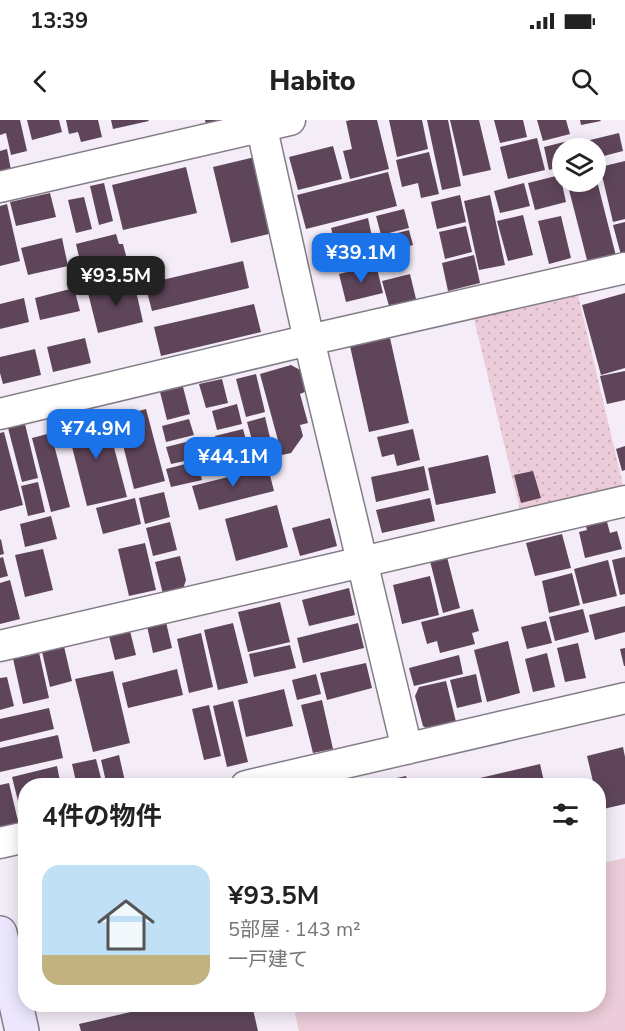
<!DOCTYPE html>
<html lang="ja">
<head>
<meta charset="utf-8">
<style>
	:root { --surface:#fff; --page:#f2f2f2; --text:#222; --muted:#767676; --line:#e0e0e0; --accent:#1a73e8 }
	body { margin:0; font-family:"Nunito Sans","Noto Sans JP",sans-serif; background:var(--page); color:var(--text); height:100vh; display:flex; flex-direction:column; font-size:22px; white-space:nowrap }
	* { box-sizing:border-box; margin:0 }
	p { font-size:20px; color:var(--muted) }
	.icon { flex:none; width:33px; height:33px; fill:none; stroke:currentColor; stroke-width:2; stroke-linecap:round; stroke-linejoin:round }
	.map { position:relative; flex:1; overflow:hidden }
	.details { position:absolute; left:18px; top:658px; width:588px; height:234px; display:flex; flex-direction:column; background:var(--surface); border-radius:24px; box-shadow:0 3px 15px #0003 }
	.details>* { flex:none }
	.buttons { position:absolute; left:552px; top:18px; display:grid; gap:12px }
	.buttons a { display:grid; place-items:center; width:54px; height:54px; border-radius:50%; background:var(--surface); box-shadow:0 3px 15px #0003; font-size:30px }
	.price { position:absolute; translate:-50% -51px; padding:0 14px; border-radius:12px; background:var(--accent); color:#fff; font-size:20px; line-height:39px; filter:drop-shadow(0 2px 3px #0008) }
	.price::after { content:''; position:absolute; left:50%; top:36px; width:18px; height:14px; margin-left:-9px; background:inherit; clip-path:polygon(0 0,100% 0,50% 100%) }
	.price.on { background:#222; color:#fff }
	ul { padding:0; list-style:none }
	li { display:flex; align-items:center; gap:18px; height:150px; padding:0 24px }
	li+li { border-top:2px solid var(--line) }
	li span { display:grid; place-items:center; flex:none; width:168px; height:120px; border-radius:18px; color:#555 }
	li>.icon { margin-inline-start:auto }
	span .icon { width:72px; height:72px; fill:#fffc; stroke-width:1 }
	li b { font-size:26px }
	h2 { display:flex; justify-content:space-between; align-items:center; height:72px; padding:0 24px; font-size:26px }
	.status { display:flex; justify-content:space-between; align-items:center; height:42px; padding:0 30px; background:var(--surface); direction:ltr }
	.status svg { height:16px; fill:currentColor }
	header { display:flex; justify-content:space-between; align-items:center; height:78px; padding:0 24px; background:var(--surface); font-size:27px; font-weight:800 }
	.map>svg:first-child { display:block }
	.grass { fill:#ecccd9 }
	.park { fill:url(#park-dots) }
	.building { fill:#5f455a }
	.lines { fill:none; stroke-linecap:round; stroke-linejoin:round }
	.street-casing { stroke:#837d87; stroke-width:33 }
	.secondary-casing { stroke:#837d87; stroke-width:36 }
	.street { stroke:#fff; stroke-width:30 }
	.secondary { stroke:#ece7fd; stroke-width:33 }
</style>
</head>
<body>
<div class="status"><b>13:39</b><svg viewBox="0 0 49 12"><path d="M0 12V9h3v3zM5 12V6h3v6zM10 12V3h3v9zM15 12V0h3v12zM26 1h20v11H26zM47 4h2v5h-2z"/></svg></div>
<header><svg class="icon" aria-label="back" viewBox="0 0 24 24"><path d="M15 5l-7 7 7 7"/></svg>Habito<svg class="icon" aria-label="search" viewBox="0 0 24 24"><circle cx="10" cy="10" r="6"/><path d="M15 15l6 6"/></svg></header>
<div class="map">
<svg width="625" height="911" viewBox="0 0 625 911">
	<defs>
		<pattern id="park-dots" width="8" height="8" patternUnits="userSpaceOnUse" patternTransform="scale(1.5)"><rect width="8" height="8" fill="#ecccd9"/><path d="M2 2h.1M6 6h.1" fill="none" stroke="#caafba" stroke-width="1.8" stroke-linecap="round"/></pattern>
	</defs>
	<rect width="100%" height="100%" fill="#f4edf8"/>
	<path class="grass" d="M 625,738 L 625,911 L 299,911 L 293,885 L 598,885 L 599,744 Z"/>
	<path class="park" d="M 577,171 L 624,369 L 521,394 L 473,195 Z"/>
	<path class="building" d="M 0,0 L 20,0 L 27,31 L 11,35 L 6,13 L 0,15 Z
		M 27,0 L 59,0 L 62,12 L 32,20 Z
		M 66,0 L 98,0 L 102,17 L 81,22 L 78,12 L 69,14 Z
		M 111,0 L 148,0 L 149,1 L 113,9 Z
		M 205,0 L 219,0 L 219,1 L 206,4 Z
		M 351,0 L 377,0 L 389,49 L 350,59 L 343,31 L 352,29 L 346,1 Z
		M 389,0 L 422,0 L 428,29 L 397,37 Z
		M 427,0 L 448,0 L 461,66 L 442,70 Z
		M 450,0 L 479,0 L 491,50 L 463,56 Z
		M 494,0 L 523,0 L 527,17 L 500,23 Z
		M 537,0 L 566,0 L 570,14 L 543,21 Z
		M 580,0 L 600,0 L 601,1 L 581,5 Z
		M 619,13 L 623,31 L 596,38 L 596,28 L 588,28 L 586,21 Z
		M 537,18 L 545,50 L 508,59 L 500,27 Z
		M 572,20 L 574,28 L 562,28 L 562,46 L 549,50 L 544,27 Z
		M 333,26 L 342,59 L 298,70 L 289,37 Z
		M 7,29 L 11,50 L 0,53 L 0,31 Z
		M 429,32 L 439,74 L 421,78 L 418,63 L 402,67 L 396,40 Z
		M 255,37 L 273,113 L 231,123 L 213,47 Z
		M 625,41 L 625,99 L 613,102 L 600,47 Z
		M 186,47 L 197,93 L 123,110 L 112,65 Z
		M 388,52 L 397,86 L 306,109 L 297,75 Z
		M 560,55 L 566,82 L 535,90 L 528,63 Z
		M 596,57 L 616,136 L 588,144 L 567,62 L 596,62 Z
		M 104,63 L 113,101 L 99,105 L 90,66 Z
		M 524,63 L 530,86 L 500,93 L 494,71 Z
		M 50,73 L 56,97 L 16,106 L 10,82 Z
		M 460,75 L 466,102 L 437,109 L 431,82 Z
		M 490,75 L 505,145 L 479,150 L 464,81 Z
		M 84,77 L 92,109 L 76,113 L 68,80 Z
		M 7,84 L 20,141 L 0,146 L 0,86 Z
		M 404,89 L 409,108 L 381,115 L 376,96 Z
		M 523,95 L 533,135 L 508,141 L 497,101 Z
		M 561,96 L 571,138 L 549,144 L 538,101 Z
		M 368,98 L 374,126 L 338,135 L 331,108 Z
		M 625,102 L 625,134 L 621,135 L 613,105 Z
		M 466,106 L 472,132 L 445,139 L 439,112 Z
		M 409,110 L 413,125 L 386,132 L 382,117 Z
		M 116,114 L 119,124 L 123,124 L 129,147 L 84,158 L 76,124 Z
		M 62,118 L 68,146 L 28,155 L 21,128 Z
		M 474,135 L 480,163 L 448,171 L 442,143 Z
		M 243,141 L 249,168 L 152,191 L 145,164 Z
		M 376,145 L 383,173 L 346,182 L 339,154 Z
		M 410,154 L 416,179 L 389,186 L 382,161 Z
		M 134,162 L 143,202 L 98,213 L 88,173 Z
		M 74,168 L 80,191 L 40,200 L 35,178 Z
		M 625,173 L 625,248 L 601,255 L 582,185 Z
		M 24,178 L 29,202 L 0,209 L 0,184 Z
		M 254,184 L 261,212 L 161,236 L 154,207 Z
		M 85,218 L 91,243 L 53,252 L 47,227 Z
		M 390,218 L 409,303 L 369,312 L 350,226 Z
		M 35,229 L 41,255 L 3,264 L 0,253 L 0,237 Z
		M 291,245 L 302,251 L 307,271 L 300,274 L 308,303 L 300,305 L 303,316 L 291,333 L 282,335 L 260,254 Z
		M 625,251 L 625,280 L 607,284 L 600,256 Z
		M 256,254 L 265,292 L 246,297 L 236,259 Z
		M 222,259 L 228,283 L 206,288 L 199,264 Z
		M 182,263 L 190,294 L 167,300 L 159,268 Z
		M 237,284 L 242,304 L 217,310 L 212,291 Z
		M 146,289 L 165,361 L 134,369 L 116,297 Z
		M 105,293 L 127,377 L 87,386 L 66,303 Z
		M 265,297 L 275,338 L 258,342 L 247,302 Z
		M 189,299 L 194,315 L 166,322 L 162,306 Z
		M 25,304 L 38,358 L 22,362 L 8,308 Z
		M 243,309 L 248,327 L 219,333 L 215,316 Z
		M 413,309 L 420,340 L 397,346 L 394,334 L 382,337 L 377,317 Z
		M 4,312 L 23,385 L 0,391 L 0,313 Z
		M 51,313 L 70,387 L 51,392 L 32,318 Z
		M 190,321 L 194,339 L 171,344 L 166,327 Z
		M 625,326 L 625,350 L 622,351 L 616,329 Z
		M 249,329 L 253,345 L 221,353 L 217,337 Z
		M 488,335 L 496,373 L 436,385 L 428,348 Z
		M 197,341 L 202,360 L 171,367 L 166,349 Z
		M 424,346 L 429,370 L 376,382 L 371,357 Z
		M 268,347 L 274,371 L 199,390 L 192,366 Z
		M 533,351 L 541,378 L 521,383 L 514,355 Z
		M 38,362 L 45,392 L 28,396 L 21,366 Z
		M 164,372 L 170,397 L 145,404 L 139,378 Z
		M 135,378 L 141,404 L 103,414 L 96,388 Z
		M 430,378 L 435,401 L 382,413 L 376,390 Z
		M 277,385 L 288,427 L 236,441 L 225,399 Z
		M 51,396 L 57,419 L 25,427 L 20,404 Z
		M 330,398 L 337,426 L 300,436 L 292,408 Z
		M 606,398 L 610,413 L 617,411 L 622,429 L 585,438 L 579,412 L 587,410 L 585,403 Z
		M 170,402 L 177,430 L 153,436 L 146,408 Z
		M 562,414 L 571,448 L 535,456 L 526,423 Z
		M 1,419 L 4,434 L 0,435 L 0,420 Z
		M 145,423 L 156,470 L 129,476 L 118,429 Z
		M 43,429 L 53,470 L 25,477 L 15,435 Z
		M 180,436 L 186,460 L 183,469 L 163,474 L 155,442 Z
		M 3,437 L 8,456 L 0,458 L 0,438 Z
		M 447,437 L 460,488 L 443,493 L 430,441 Z
		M 625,437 L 625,474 L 620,475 L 612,440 Z
		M 608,440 L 617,476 L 583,484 L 574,449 Z
		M 572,453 L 580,485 L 549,493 L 542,461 Z
		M 430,456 L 439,495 L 402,504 L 393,465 Z
		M 10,460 L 20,499 L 0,504 L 0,463 Z
		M 349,468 L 355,495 L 309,506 L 302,480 Z
		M 280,482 L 290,522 L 248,532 L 238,492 Z
		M 625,486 L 625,512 L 595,520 L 589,495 Z
		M 473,489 L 479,511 L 472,513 L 475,524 L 440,533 L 437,521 L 427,524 L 421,502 Z
		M 583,489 L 589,512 L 555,521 L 549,497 Z
		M 546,501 L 552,523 L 527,529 L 521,507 Z
		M 166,502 L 172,528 L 153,533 L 147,506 Z
		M 233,503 L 248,563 L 218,570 L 204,510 Z
		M 358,503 L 364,528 L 303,543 L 297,518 Z
		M 130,511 L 136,535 L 115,540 L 109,516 Z
		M 201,513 L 213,567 L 189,573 L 177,519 Z
		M 508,521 L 520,573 L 487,582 L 474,530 Z
		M 63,522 L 72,561 L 50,567 L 41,527 Z
		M 578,523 L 586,558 L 565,562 L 557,528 Z
		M 290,525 L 296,548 L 254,557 L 249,534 Z
		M 38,528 L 49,578 L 23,584 L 12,534 Z
		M 625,528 L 625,546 L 624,546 L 620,529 Z
		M 547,533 L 555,567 L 533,572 L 525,539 Z
		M 459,535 L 463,554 L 414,566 L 409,548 Z
		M 366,543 L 372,568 L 327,580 L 320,553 Z
		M 177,549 L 183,575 L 128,588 L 122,563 Z
		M 113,551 L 130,623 L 93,632 L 75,559 Z
		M 316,554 L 321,574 L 297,580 L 292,560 Z
		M 476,554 L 482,582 L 457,588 L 450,560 Z
		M 7,557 L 14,586 L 0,590 L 0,558 Z
		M 446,561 L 457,606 L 432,612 L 423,606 L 415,576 L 419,567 Z
		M 284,569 L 293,606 L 246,617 L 238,580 Z
		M 322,580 L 333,629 L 313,633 L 301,585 Z
		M 233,581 L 248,642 L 227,647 L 213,586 Z
		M 209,585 L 221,636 L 204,640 L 192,589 Z
		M 49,588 L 54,609 L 0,622 L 0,599 Z
		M 58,615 L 63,638 L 0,652 L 0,628 Z
		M 623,627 L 625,637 L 625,684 L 599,690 L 598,666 L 594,666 L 587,636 Z
		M 119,635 L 126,666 L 107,666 L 101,640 Z
		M 96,639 L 103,666 L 77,666 L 72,644 Z
		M 540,644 L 545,666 L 482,666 L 480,658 Z
		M 57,646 L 61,666 L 26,666 L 26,704 L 24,705 L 12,657 Z
		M 406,656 L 409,666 L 364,666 L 364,665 Z
		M 9,663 L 19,705 L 3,709 L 0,707 L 0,665 Z
		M 48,885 L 64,885 L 55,889 Z
		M 161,885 L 252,885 L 258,911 L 81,911 L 79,904 Z"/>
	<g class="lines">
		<g class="street-casing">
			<path id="street" d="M 260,0 L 309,220 L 407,629
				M 0,67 L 290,0
				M 0,294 L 309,220 L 625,148
				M 0,526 L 625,381
				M 246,666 L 625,578
				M 0,723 L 26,717"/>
		</g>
		<g class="secondary-casing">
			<path id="secondary" d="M 0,813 L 22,911"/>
		</g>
		<use href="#street" class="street"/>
		<use href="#secondary" class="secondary"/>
	</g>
</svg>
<div class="buttons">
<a><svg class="icon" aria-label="layers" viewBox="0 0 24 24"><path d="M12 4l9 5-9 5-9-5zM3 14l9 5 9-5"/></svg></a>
</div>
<b class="price" style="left:361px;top:164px">¥39.1M</b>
<b class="price on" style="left:116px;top:187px">¥93.5M</b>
<b class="price" style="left:96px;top:340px">¥74.9M</b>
<b class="price" style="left:233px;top:368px">¥44.1M</b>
<section class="details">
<h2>4件の物件<svg class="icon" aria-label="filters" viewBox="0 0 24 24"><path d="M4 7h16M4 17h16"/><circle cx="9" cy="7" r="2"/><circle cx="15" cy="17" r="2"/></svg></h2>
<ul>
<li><span style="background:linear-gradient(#bfe0f5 75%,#c2b280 0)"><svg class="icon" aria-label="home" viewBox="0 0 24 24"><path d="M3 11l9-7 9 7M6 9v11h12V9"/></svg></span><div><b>¥93.5M</b><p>5部屋 · 143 m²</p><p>一戸建て</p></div></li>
</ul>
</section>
</div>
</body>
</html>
